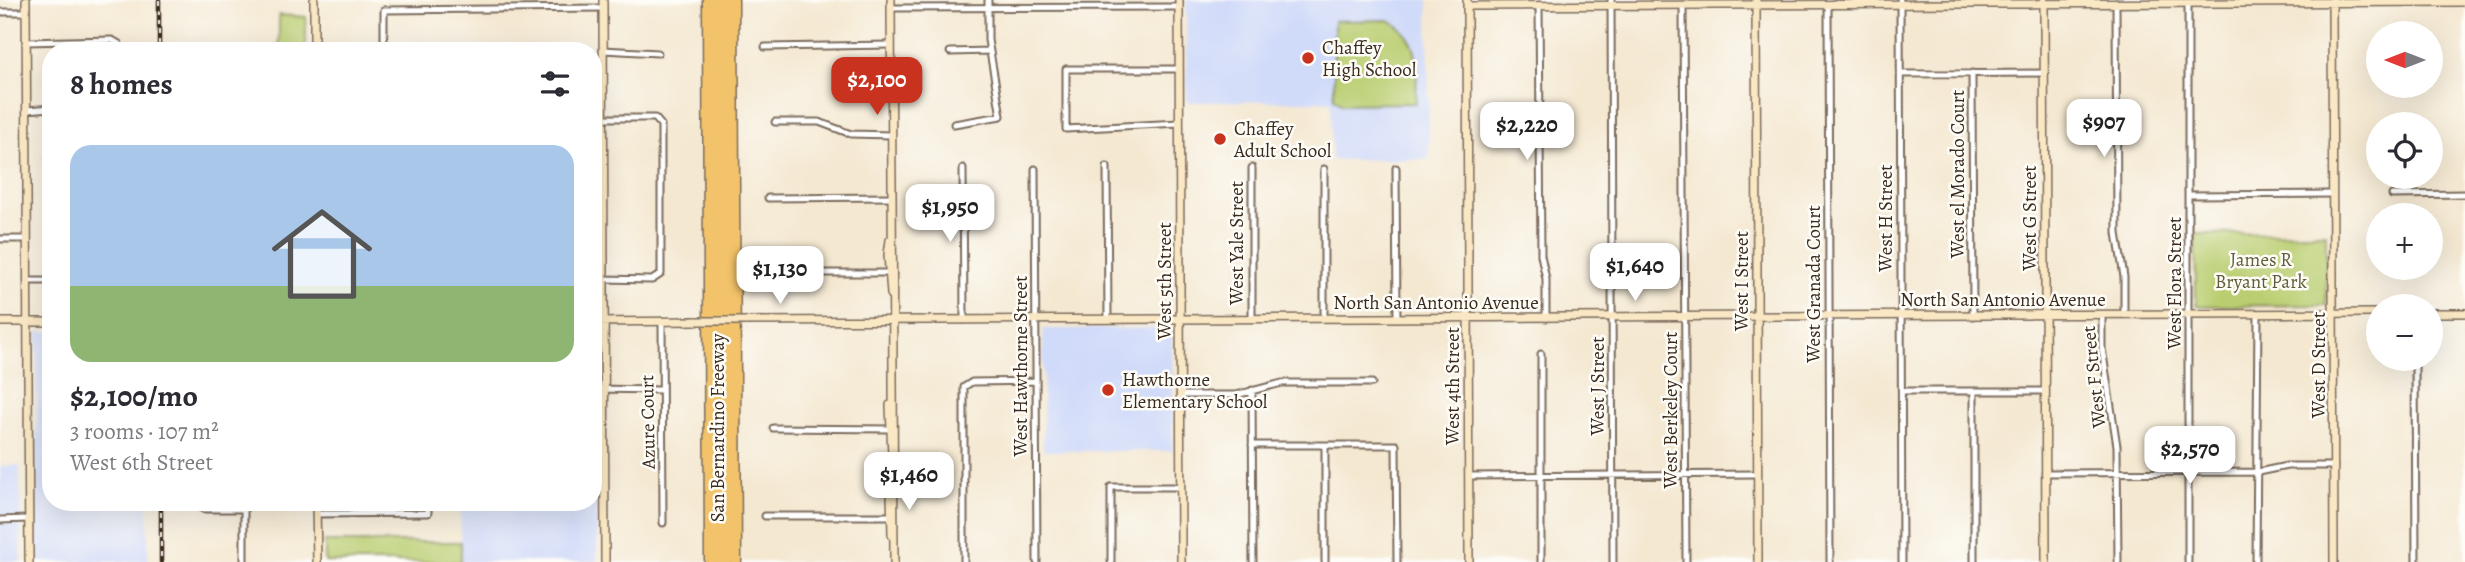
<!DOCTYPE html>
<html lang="en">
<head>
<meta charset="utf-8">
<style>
	:root { --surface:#fff; --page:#f2f2f3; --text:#2b2b33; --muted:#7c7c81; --accent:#c8321e }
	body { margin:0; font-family:Alegreya,serif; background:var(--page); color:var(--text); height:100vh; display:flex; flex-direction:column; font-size:26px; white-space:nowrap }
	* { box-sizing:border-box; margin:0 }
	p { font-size:23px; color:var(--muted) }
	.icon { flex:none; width:38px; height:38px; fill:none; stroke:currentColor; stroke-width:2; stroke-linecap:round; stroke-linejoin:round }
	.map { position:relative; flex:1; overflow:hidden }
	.panel { position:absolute; left:42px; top:42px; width:560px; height:469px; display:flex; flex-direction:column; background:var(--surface); border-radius:28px; box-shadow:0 7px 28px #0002 }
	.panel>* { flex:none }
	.needle { width:46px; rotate:270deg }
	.tools { position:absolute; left:2366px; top:21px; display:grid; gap:14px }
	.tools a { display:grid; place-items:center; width:77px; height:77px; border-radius:50%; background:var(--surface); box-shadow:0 7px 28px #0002; font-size:35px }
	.price { position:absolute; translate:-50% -60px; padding:0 16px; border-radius:14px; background:#fff; color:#222; font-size:23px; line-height:46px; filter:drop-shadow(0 2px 4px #0008) }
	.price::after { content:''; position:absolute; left:50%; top:42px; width:21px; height:16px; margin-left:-10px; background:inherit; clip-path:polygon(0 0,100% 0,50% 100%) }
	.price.selected { background:var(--accent); color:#fff }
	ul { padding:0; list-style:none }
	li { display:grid; align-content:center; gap:14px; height:371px; padding:0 28px }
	li span { display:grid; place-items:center; height:217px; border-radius:21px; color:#555 }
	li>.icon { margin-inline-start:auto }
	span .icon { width:126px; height:126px; fill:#fffc; stroke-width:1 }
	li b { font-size:30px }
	h2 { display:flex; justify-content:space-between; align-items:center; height:84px; padding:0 28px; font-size:30px }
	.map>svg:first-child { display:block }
	.built { fill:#d0daf9 }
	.park { fill:#bace71; stroke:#7a7c48; stroke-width:2 }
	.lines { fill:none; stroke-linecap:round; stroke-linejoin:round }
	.street-casing { stroke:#7c6c5d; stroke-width:9 }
	.secondary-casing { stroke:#7c6c5d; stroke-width:10 }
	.highway-casing { stroke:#7c6c5d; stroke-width:13 }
	.street { stroke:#fff; stroke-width:5 }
	.secondary { stroke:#fae7c3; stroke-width:7 }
	.highway { stroke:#f2c36a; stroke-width:10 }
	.rail-casing { stroke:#3b2a1e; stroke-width:4.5 }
	.rail { stroke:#fdfcf7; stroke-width:2; stroke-dasharray:5; stroke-linecap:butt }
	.secondary-bridge-casing { stroke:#7c6c5d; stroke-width:10; stroke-linecap:butt }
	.secondary-bridge { stroke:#fae7c3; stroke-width:7 }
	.poi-dot { fill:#c8321e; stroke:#fdfcf7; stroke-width:2.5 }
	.labels { text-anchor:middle; stroke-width:5; stroke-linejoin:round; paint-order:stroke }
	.poi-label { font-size:19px; fill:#3b2a1e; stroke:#fdfcf7; text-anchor:start }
	.street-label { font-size:19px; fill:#3b2a1e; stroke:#fdfcf7 }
	.park-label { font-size:19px; fill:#615b37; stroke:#fdfcf7 }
</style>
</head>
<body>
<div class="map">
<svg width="2465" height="562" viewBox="0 0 2465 562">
	<rect width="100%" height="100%" fill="#fdfcf7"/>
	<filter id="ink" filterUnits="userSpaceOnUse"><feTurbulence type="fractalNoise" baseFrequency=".0143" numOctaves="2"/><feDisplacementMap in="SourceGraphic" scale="14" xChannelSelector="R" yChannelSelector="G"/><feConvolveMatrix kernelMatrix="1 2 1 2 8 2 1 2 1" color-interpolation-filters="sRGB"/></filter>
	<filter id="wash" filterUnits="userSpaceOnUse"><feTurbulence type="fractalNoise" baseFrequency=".00686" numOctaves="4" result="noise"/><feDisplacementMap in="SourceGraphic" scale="28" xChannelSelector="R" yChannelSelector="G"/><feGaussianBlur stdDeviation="1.57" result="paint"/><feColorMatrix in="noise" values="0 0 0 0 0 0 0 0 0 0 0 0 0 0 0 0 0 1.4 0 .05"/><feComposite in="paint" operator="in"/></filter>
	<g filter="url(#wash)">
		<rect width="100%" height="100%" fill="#f4e8d1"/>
		<path class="built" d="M 1186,0 L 1428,0 L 1429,159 L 1332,160 L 1331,101 L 1187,102 Z
			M 1172,328 L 1173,451 L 1043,451 L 1043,329 Z
			M 37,332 L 51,332 L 51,502 L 148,502 L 148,562 L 36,562 Z
			M 20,465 L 21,562 L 0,562 L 0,466 Z
			M 593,479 L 597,479 L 597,562 L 461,562 L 460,502 L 593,502 Z"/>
		<path class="park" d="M 279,15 L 306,17 L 306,51 L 279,51 Z
			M 1389,20 C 1424,40 1416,67 1416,103 L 1342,104 L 1334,98 L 1334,21 Z
			M 2326,233 L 2326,305 L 2196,306 L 2195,234 Z
			M 325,542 L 461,542 L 461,562 L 325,562 Z"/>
	</g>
	<g filter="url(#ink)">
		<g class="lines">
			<g class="street-casing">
				<path id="street" d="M 1611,0 L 1613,562
					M 1900,0 L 1902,562
					M 2116,3 L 2117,233 L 2124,277 L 2124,314
					M 1539,5 L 1541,255 L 1546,279 L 1546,318
					M 1683,5 L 1686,562
					M 1828,5 L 1830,562
					M 891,8 L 1179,7
					M 0,12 L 26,12
					M 26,42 L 112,40 L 119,44 L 120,51
					M 765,47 L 891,45
					M 603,50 L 658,53
					M 384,51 L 384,10 L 603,8
					M 950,52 L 990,51
					M 1179,69 L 1066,69 L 1066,129 L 1179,123
					M 1972,73 L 1973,316
					M 1900,74 L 2044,73
					M 27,110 L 51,108
					M 775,122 L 819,122 L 851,134 L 891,135
					M 954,124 L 1001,116 L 988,40 L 988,0
					M 49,158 L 51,158
					M 1107,167 L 1108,319
					M 963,168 L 964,320
					M 1252,168 L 1252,318
					M 1396,168 L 1397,318
					M 1035,169 L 1037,562
					M 1324,169 L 1324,318
					M 2189,195 L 2332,194
					M 2392,195 L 2465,194
					M 768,198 L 891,197
					M 0,239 L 27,239
					M 768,273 L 893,273
					M 603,279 L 652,280 L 661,274 L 661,125 L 655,118 L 603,118
					M 28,281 L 51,281
					M 2102,315 L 2102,348 L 2117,446 L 2118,562
					M 662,321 L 663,523
					M 1541,354 L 1541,562
					M 2415,359 L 2416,562
					M 593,389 L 662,390
					M 1252,390 L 1253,562
					M 1902,391 L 2045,391
					M 1974,391 L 1974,562
					M 1180,395 L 1236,395 L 1282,383 L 1372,383
					M 773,428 L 892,429
					M 1252,445 L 1396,445 L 1397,562
					M 1325,446 L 1325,562
					M 593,448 L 605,448
					M 2045,473 L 2258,472 L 2287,466 L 2334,466
					M 1469,476 L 1757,474
					M 244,502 L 244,562
					M 203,509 L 244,509
					M 316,514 L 428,513 L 428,502
					M 765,516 L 889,516
					M 0,520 L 28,519
					M 964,562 L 964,387 L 972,382 L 1036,381
					M 1111,562 L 1111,487 L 1180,487
					M 2188,562 L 2188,3
					M 2256,562 L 2258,314"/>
			</g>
			<g class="secondary-casing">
				<path id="secondary" d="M 26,0 L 29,562
					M 314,0 L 314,51
					M 603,0 L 605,562
					M 891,0 L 894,562
					M 1179,0 L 1181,562
					M 1467,0 L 1469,562
					M 1756,0 L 1758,562
					M 2044,1 L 2046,562
					M 2332,1 L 2334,562
					M 1467,6 L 2465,2
					M 890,240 L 888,255 L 891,294
					M 2431,313 L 2465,313
					M 745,321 L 2378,313
					M 0,322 L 51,322
					M 593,322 L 697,321
					M 890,405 L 892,456
					M 891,495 L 892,535
					M 316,502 L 317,562"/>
			</g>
			<g class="highway-casing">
				<path id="highway" d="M 708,0 L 710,562
					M 716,0 L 718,562
					M 725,0 L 726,562
					M 733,0 L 736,562"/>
			</g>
			<use href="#street" class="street"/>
			<use href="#secondary" class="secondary"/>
			<use href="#highway" class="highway"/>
			<g class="rail-casing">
				<path id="rail" d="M 159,0 L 159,51
					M 161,502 L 161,562"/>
			</g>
			<use href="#rail" class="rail"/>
			<g class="secondary-bridge-casing">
				<path id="secondary-bridge" d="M 697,321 L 745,321"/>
			</g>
			<use href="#secondary-bridge" class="secondary-bridge"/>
		</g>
	</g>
	<g class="poi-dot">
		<circle cx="1308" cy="58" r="7"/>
		<circle cx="1220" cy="139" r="7"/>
		<circle cx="1108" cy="390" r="7"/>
	</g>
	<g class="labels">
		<g class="poi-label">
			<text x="1322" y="54">Chaffey<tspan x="1322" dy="22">High School</tspan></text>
			<text x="1234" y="135">Chaffey<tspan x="1234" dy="22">Adult School</tspan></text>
			<text x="1122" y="386">Hawthorne<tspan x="1122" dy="22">Elementary School</tspan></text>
		</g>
		<g class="street-label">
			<text transform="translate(1957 174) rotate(-90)" y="7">West el Morado Court</text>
			<text transform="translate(1885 218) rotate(-90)" y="7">West H Street</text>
			<text transform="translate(2029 218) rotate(-90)" y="7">West G Street</text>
			<text transform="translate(1236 243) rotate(-90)" y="7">West Yale Street</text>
			<text transform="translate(1164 281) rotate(-90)" y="7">West 5th Street</text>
			<text transform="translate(1741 281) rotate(-90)" y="7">West I Street</text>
			<text transform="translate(2174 283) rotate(-90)" y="7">West Flora Street</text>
			<text transform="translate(1813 284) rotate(-90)" y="7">West Granada Court</text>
			<text x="2003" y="306">North San Antonio Avenue</text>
			<text x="1436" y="309">North San Antonio Avenue</text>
			<text transform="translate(2318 365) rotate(-90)" y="7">West D Street</text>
			<text transform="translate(1020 366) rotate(-90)" y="7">West Hawthorne Street</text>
			<text transform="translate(2093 377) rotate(-96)" y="7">West F Street</text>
			<text transform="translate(1452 386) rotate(-90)" y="7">West 4th Street</text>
			<text transform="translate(1597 386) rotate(-90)" y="7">West J Street</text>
			<text transform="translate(1670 410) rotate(-90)" y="7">West Berkeley Court</text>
			<text transform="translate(647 422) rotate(-91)" y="7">Azure Court</text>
			<text transform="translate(717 428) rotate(-90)" y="7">San Bernardino Freeway</text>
		</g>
		<g class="park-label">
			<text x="2261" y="266">James R<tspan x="2261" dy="22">Bryant Park</tspan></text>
		</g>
	</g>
</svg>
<div class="tools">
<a><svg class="needle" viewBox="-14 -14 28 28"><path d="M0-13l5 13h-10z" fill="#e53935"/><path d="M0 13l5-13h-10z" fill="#7c7c81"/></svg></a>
<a><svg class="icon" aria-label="locate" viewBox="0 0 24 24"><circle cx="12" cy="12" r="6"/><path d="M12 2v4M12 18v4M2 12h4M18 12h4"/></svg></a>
<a>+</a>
<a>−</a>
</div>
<b class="price selected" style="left:877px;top:117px">$2,100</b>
<b class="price" style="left:2104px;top:159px">$907</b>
<b class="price" style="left:1527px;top:162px">$2,220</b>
<b class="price" style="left:950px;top:244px">$1,950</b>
<b class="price" style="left:1635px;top:303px">$1,640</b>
<b class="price" style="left:780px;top:306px">$1,130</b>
<b class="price" style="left:2190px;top:486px">$2,570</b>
<b class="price" style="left:909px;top:512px">$1,460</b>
<section class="panel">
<h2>8 homes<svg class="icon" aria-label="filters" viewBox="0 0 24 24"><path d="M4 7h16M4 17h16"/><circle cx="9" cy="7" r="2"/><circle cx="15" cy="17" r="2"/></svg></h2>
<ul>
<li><span style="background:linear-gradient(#a9c7e8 65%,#8fb573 0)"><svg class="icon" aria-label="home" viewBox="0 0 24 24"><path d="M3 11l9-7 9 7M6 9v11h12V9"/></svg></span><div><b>$2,100/mo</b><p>3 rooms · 107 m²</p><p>West 6th Street</p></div></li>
</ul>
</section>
</div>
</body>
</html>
